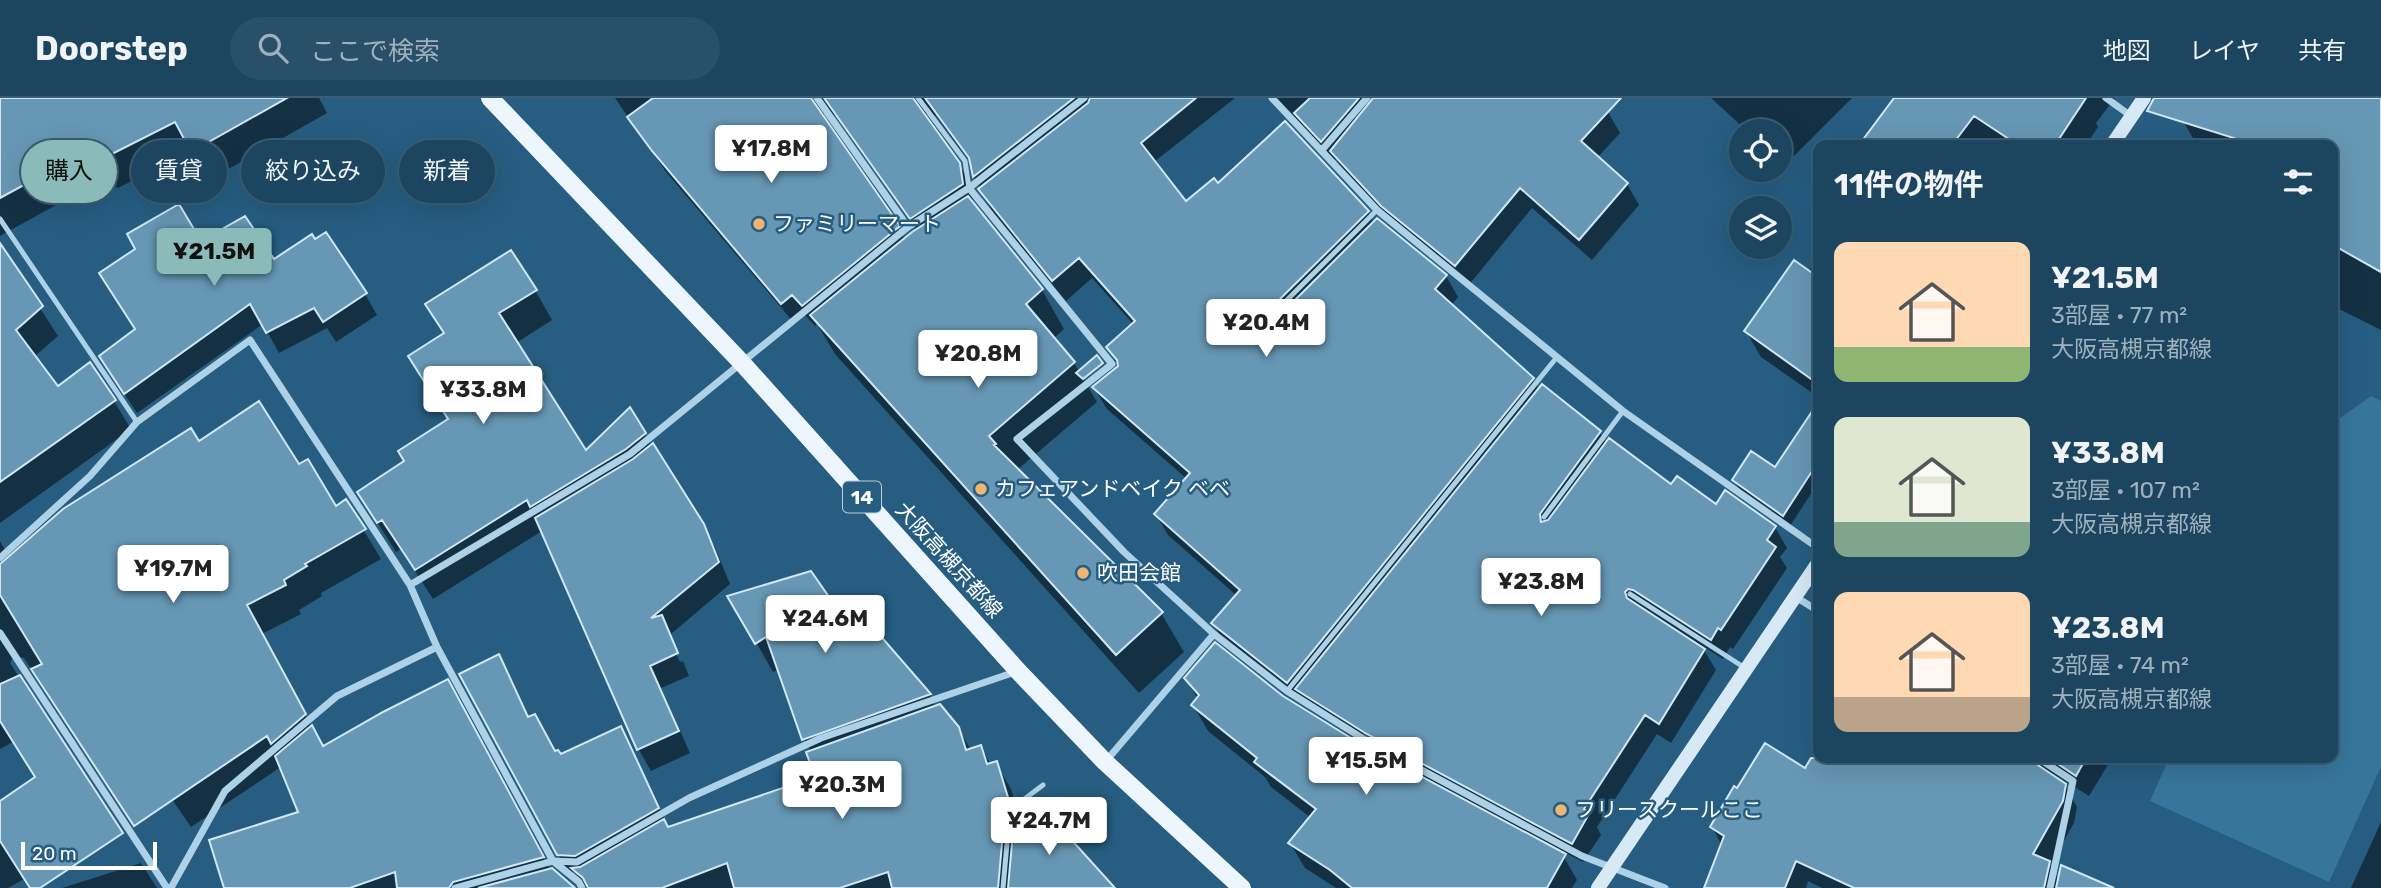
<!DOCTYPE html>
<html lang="ja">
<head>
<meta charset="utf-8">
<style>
	:root { --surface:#1c4660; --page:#295069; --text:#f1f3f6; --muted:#a0b1bd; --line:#3a5e75; --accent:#8bbbb9 }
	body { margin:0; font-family:Rubik,"Noto Sans JP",sans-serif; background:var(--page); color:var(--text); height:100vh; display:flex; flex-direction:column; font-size:26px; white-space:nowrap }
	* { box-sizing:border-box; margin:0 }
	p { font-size:23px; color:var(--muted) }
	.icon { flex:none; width:38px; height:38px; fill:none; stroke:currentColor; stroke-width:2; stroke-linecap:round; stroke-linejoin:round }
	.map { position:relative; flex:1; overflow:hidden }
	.side { position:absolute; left:1813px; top:42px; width:525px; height:623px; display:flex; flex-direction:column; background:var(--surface); border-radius:14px; box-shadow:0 7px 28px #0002,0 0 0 2px var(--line) }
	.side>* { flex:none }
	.banner { position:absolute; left:21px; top:42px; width:665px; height:63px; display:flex; gap:14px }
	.fabs { position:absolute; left:1729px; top:21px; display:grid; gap:14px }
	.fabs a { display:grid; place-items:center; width:63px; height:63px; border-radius:50%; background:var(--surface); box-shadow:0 7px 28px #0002,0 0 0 2px var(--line); font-size:35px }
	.scale { position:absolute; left:21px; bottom:18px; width:136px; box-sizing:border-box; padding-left:7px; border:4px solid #fff; border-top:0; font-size:19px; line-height:24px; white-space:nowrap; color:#fff; -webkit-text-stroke:5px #265d80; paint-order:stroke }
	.price { position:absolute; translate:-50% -60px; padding:0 16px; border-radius:7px; background:#fff; color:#222; font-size:23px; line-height:46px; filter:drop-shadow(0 2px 4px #0008) }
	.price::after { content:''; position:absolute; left:50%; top:42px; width:21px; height:16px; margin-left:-10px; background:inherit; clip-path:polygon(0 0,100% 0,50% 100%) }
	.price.current { background:var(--accent); color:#111 }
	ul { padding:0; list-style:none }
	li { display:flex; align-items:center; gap:21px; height:175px; padding:0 21px }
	li span { display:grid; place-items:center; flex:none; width:196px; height:140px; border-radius:14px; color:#555 }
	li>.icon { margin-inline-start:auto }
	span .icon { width:84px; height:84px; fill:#fffc; stroke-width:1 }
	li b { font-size:30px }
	h2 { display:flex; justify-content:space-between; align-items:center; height:84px; padding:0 21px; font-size:30px }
	.tag { padding:0 24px; border-radius:32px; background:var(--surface); box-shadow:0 7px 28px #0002,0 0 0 2px var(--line); font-size:24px; line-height:63px }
	.tag.current { background:var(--accent); color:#111 }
	header { display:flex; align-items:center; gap:42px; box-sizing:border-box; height:98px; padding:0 35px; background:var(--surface); border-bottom:2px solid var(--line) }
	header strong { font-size:33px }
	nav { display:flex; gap:38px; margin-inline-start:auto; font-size:24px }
	.search { width:490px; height:63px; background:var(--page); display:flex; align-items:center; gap:18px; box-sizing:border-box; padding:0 24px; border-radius:38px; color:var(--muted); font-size:26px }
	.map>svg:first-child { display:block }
	.green { fill:#37769b }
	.shadow { fill:#0007; fill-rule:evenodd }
	.building { fill:#6697b4; stroke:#d0e7f5; stroke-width:2 }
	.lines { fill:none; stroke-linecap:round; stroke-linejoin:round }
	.lane { stroke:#add1e6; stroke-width:5 }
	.street { stroke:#add1e6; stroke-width:7 }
	.secondary { stroke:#d6e9f5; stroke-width:14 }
	.primary { stroke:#eef6fd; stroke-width:18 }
	.poi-dot { fill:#efb572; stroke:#265d80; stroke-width:2.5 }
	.labels { text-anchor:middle; stroke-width:5; stroke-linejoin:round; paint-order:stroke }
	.shield { fill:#265d80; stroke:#beced9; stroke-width:2 }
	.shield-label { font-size:19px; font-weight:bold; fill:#fff }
	.poi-label { font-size:21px; fill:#fff; stroke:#265d80; text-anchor:start }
	.street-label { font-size:21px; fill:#fff; stroke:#265d80 }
</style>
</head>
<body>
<header>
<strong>Doorstep</strong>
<div class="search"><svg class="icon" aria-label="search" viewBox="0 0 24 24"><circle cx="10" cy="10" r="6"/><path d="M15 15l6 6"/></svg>ここで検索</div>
<nav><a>地図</a><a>レイヤ</a><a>共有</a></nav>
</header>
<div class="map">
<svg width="2381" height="790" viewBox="0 0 2381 790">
	<rect width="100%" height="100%" fill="#265d80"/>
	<path class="green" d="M 2371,298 L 2381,303 L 2381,669 L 2329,784 L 2150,703 L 2169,660 L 2333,660 L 2333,325 Z"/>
	<path class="shadow" d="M 0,0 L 319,0 L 327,15 L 209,82 L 192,52 L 118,90 L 103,81 L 0,138 Z
		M 615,0 L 1235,0 L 1154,64 L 1186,105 L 1218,87 L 1368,114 L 1374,125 L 1446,178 L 1458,199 L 1451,208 L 1532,281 L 1539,292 L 1542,289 L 1600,335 L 1607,347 L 1671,388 L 1717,409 L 1775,429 L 1787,450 L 1780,459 L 1787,470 L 1733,551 L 1730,549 L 1723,561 L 1701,547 L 1716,572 L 1671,645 L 1657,636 L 1597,729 L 1601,737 L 1583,764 L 1560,752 L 1577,782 L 1572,790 L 1336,790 L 1305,770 L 1290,745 L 1311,720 L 1271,689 L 1265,679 L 1208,633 L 1193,607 L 1198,601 L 1186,581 L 1282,599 L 1358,647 L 1380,657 L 1362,626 L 1359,628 L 1372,651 L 1309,611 L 1303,601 L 1299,605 L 1226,547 L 1213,525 L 1237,498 L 1168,437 L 1156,416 L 1187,381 L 1107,311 L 1094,290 L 1119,269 L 1108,249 L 1134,227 L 1092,180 L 1066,203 L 992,113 L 974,79 L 972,66 L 936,18 L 927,16 L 926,22 L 959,66 L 971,88 L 974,109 L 1042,192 L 1064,231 L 1053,241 L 1074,265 L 1097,304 L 1017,372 L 1161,515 L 1184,554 L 1139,595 L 835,256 L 817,226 L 815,228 L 805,217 L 795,226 L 666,74 ZM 830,15 L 836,18 L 917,132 L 905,141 L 824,23 L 824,17 Z
		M 1273,0 L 1593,0 L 1608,14 L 1620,35 L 1597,60 L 1627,86 L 1639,107 L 1592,162 L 1532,110 L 1468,188 L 1395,129 L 1344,74 L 1336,61 L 1334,63 Z
		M 1711,0 L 1852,0 L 1791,61 L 1780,49 L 1780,33 L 1764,33 L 1757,27 L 1751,33 L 1747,33 Z
		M 1896,0 L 2115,0 L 2096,25 L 2098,29 L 2086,47 L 1861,47 Z
		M 2198,0 L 2302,0 L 2274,47 L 2197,47 L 2183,23 Z
		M 2305,0 L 2381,0 L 2381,232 L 2333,208 L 2333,47 L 2289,47 L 2308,1 Z
		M 200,146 L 273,163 L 365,196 L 377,217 L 336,244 L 327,230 L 279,255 L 263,226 L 137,315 L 113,279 L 136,232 Z
		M 0,148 L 58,238 L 34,259 L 58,290 L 114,303 L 131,331 L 0,425 Z
		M 1818,160 L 1818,299 L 1761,259 L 1746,233 L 1808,174 Z
		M 535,192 L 552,222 L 516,245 L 586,354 L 645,336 L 715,450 L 730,486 L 671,536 L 672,539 L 669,539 L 680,564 L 683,563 L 689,578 L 661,590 L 690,655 L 651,673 L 639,652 L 542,433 L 433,501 L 401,451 L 396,454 L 359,395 L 406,364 L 449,322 L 410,258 Z
		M 1818,308 L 1818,385 L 1790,428 L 1741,394 L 1734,382 L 1775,371 Z
		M 199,345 L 299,368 L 335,410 L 346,403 L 381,461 L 321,495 L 322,498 L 299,512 L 301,516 L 262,536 L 323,650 L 462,609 L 550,772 L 573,790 L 226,790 L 300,715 L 281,669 L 191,729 L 171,700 L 130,723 L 24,560 L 14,558 L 10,565 L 116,730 L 8,790 L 0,790 L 0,705 L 37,680 L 13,644 L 0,651 L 0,443 L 10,461 Z
		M 730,499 L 852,507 L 930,597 L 936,609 L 958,630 L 971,652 L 981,649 L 991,667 L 996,666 L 1011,691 L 1021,725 L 1097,773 L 1117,790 L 585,790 L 576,774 L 568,773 L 558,756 L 498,558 L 529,620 L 555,655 L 560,659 L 621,630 L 669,730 L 817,681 L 811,654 L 804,641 L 779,571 L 773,574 Z
		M 1818,652 L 1818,660 L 2112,660 L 2089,698 L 2054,676 L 2047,675 L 2065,687 L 2077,709 L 2074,725 L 2050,767 L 2059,783 L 2110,790 L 1822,790 L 1808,783 L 1806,790 L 1706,790 L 1722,748 L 1712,729 L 1805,672 Z
		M 2381,724 L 2381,790 L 2351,790 Z
		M 141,765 L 157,790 L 62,790 Z"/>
	<path class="building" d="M 0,0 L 287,0 L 191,54 L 175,24 L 100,62 L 86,53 L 0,100 Z
		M 653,0 L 811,0 L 900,128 L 802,208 L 792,197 L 781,206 L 652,53 L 627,19 Z
		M 824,0 L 913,0 L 960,65 L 963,86 L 910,121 Z
		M 925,0 L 1074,0 L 973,79 L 969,60 Z
		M 1090,0 L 1196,0 L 1141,45 L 1186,103 L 1214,80 L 1218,85 L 1285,23 L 1369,113 L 1276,205 L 1276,212 L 1279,214 L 1284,213 L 1377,120 L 1447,177 L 1435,191 L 1534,280 L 1287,585 L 1211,525 L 1240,492 L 1154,416 L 1190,375 L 1092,289 L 1118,268 L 1117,262 L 1106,249 L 1135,223 L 1079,160 L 1052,183 L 978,91 L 1088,5 Z
		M 1310,0 L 1359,0 L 1321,44 L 1294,15 Z
		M 1373,0 L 1621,0 L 1581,43 L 1628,85 L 1579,142 L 1520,90 L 1455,168 L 1381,108 L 1330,53 Z
		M 1894,0 L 2086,0 L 2055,47 L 2018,47 L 1974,18 L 1952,47 L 1859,47 Z
		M 2154,0 L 2381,0 L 2381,174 L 2333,147 L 2333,47 L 2256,47 L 2147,13 Z
		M 968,98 L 1043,191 L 1026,206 L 1075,264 L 989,338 L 996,346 L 994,347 L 1163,514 L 1116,557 L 810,217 L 912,134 Z
		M 179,106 L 201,143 L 245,118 L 274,161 L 312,136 L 315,141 L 326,134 L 367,195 L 323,224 L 314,210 L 266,235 L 250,206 L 124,296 L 99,258 L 135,231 L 99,175 L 135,151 L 127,136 Z
		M 0,145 L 43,208 L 16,232 L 58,288 L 90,264 L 116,302 L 0,384 Z
		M 511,152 L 537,192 L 499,215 L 586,352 L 630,309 L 646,335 L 626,351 L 530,409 L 527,402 L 415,472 L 382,422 L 377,425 L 357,394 L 404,363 L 398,353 L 448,321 L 408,258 L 444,235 L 425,206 Z
		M 1794,162 L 1818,179 L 1818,286 L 1744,233 Z
		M 1097,257 L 1103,265 L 1083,281 L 1076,275 Z
		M 1542,286 L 1601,333 L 1540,416 L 1541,424 L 1548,422 L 1609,340 L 1671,386 L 1677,378 L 1716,406 L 1725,392 L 1776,428 L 1767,442 L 1776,449 L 1721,532 L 1718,530 L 1711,542 L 1633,492 L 1628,491 L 1625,494 L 1627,500 L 1705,551 L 1659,626 L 1645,617 L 1584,711 L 1590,714 L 1572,746 L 1365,635 L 1295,591 Z
		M 259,303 L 299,366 L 308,361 L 336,408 L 346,401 L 366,431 L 305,466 L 307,468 L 284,482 L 286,487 L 247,507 L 306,616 L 271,646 L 267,638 L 134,728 L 31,571 L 42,566 L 0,497 L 0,466 L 63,411 L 191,330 L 199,343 Z
		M 1817,306 L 1818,364 L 1783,418 L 1732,382 L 1751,353 L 1775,369 Z
		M 653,345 L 704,426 L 719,464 L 651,520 L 662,517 L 678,555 L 650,568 L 679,633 L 637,652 L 535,420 L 633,361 Z
		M 811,473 L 834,506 L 852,505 L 931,596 L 802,642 L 766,539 L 755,546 L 727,498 Z
		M 1215,544 L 1283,598 L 1359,645 L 1566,756 L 1547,790 L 1352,790 L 1330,772 L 1288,745 L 1316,711 L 1254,664 L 1257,660 L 1191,607 L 1199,597 L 1184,580 Z
		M 499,556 L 528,619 L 535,616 L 555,653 L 558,652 L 561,656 L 621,628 L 659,710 L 575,758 L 557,757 L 459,576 Z
		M 20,577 L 123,735 L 40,790 L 30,790 L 0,743 L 0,703 L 35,679 L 0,623 L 0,586 Z
		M 448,581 L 544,759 L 453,784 L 449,790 L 397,790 L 395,774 L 350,790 L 224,790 L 209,742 L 298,714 L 275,658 L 312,627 L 323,648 L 383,614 Z
		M 940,606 L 959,629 L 966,652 L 981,647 L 987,666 L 997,663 L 1010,706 L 1005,712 L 998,790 L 892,790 L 888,774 L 840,790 L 734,790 L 727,765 L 662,790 L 588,790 L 583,780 L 571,770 L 580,769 L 664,721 L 668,729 L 815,679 L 806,654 Z
		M 1765,645 L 1805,670 L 1811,660 L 2032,660 L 2035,665 L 2066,686 L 2063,703 L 2033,756 L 2050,763 L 2044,790 L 1854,790 L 1796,763 L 1785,790 L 1704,790 L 1724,738 L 1710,729 L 1734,688 L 1737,690 Z
		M 2049,660 L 2086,660 L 2076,678 Z
		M 1040,707 L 1115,790 L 1008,790 L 1014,722 L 1016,728 Z
		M 2061,767 L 2114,790 L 2056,790 Z
		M 552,770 L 575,790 L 478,790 Z"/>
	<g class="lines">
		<path class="lane" d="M 918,0 L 965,63 L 969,90
			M 0,121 L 137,324
			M 1280,209 L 1377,112
			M 1544,419 L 1623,313
			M 1630,496 L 1745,570
			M 1287,593 L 1557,259
			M 1003,790 L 1010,712 L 1043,687"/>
		<path class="street" d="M 817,0 L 908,129
			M 1272,0 L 1377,112 L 1623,313 L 1818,450
			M 2106,0 L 2131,18
			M 1322,52 L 1367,0
			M 969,90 L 1112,266 L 1017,341 L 1124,454 L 1214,536 L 1287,593 L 1362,640 L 1582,758 L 1665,790
			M 0,460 L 90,378 L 137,324 L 250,242 L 410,487 L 630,356 L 908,129 L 969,90 L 1084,0
			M 410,487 L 437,549 L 553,763 L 579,784 L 582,790
			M 1796,499 L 1818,513
			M 0,535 L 167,790
			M 2038,660 L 2073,683 L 2050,790
			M 1106,663 L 1214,536
			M 171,790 L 225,693 L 337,598 L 437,549
			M 455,790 L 553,763 L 577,764 L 689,700 L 821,640 L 1015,574"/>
		<path class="secondary" d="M 2112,47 L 2144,0
			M 1598,790 L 1818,465"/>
		<path class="primary" d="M 490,0 L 742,265 L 1018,573 L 1105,664 L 1242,790"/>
	</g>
	<g class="poi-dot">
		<circle cx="759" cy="126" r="7"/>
		<circle cx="981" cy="391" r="7"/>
		<circle cx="1083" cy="475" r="7"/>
		<circle cx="1561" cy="712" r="7"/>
	</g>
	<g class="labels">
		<rect class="shield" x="843" y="383.5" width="38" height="31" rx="5"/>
		<g class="shield-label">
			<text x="862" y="406">14</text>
		</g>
		<g class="poi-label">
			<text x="773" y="133">ファミリーマート</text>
			<text x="995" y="398">カフェアンドベイク ベベ</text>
			<text x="1097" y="482">吹田会館</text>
			<text x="1575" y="719">フリースクールここ</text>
		</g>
		<g class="street-label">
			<text transform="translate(949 462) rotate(48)" y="7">大阪高槻京都線</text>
		</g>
	</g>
</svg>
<div class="fabs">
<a><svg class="icon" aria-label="locate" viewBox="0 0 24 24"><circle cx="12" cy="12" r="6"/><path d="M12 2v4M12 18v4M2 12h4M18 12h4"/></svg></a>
<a><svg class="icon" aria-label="layers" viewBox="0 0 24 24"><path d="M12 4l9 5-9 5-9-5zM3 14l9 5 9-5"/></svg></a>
</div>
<div class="scale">20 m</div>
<b class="price" style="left:771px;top:87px">¥17.8M</b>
<b class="price current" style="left:214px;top:190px">¥21.5M</b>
<b class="price" style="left:1266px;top:261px">¥20.4M</b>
<b class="price" style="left:978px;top:292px">¥20.8M</b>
<b class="price" style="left:483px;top:328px">¥33.8M</b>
<b class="price" style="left:173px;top:507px">¥19.7M</b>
<b class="price" style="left:1541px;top:520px">¥23.8M</b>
<b class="price" style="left:825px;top:557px">¥24.6M</b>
<b class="price" style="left:1366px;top:699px">¥15.5M</b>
<b class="price" style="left:842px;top:723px">¥20.3M</b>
<b class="price" style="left:1049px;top:759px">¥24.7M</b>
<div class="banner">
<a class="tag current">購入</a>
<a class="tag">賃貸</a>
<a class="tag">絞り込み</a>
<a class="tag">新着</a>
</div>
<section class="side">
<h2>11件の物件<svg class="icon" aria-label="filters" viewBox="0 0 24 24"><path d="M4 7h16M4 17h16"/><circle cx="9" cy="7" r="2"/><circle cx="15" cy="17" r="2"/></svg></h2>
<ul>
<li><span style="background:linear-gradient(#ffd9b3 75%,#8fb573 0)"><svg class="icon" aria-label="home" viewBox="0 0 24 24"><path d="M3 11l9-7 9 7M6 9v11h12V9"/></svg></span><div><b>¥21.5M</b><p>3部屋 · 77 m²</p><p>大阪高槻京都線</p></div></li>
<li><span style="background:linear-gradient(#dfe7d0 75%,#7fa58c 0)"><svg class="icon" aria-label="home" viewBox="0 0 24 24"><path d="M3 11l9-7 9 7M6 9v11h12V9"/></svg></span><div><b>¥33.8M</b><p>3部屋 · 107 m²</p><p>大阪高槻京都線</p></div></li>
<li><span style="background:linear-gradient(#ffd9b3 75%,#b9a48a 0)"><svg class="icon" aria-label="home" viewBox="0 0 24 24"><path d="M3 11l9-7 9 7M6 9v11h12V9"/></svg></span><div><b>¥23.8M</b><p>3部屋 · 74 m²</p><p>大阪高槻京都線</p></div></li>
</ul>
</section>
</div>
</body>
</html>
